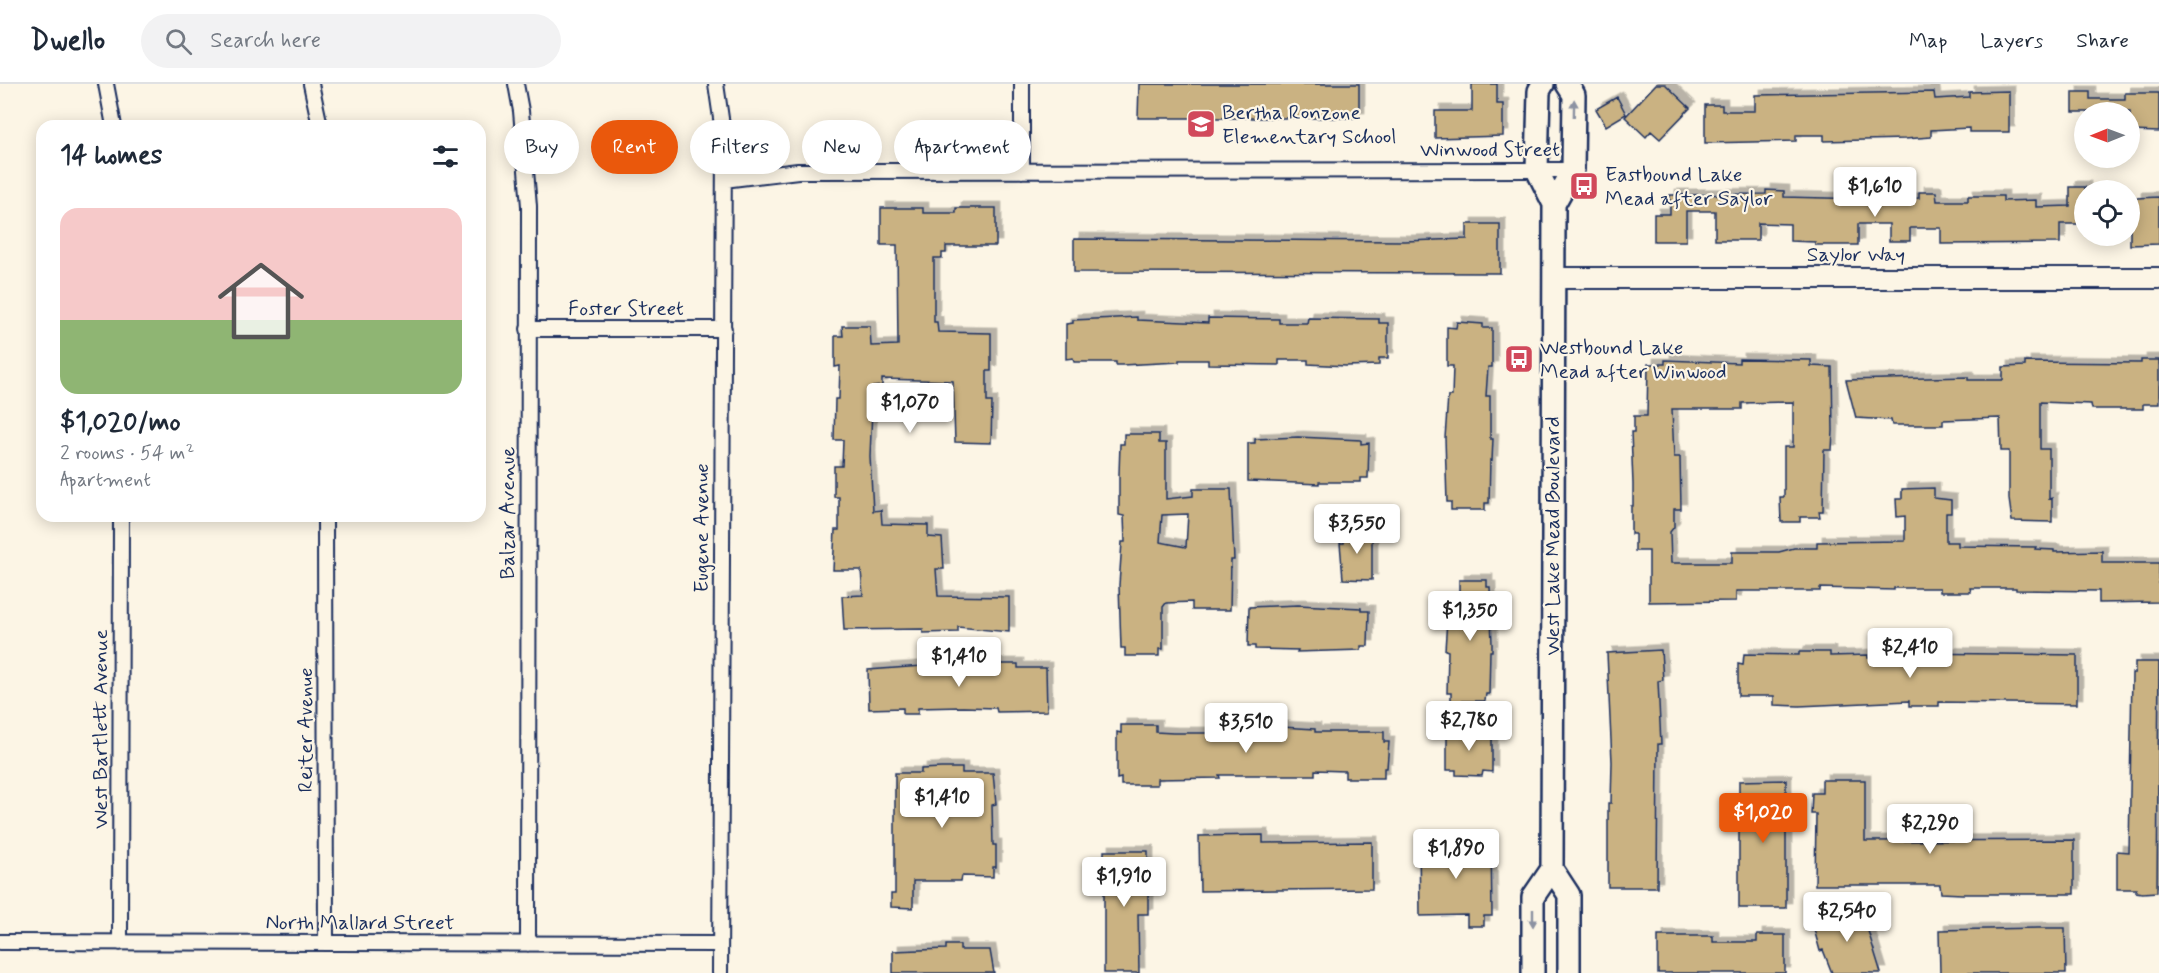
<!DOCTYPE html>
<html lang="en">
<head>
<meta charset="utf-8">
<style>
	:root { --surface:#fff; --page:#f2f2f3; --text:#1f2937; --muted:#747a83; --line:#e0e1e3; --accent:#ea580c }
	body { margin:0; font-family:Mynerve,sans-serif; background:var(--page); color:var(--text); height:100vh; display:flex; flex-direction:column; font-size:22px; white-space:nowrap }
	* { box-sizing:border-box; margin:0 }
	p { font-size:20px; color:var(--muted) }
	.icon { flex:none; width:33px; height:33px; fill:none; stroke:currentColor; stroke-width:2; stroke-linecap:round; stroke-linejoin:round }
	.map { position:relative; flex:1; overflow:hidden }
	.drawer { position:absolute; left:36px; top:36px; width:450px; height:402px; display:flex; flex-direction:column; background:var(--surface); border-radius:18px; box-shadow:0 3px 15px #0003 }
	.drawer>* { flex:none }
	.hud { position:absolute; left:504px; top:36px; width:570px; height:54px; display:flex; gap:12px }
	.needle { width:39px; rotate:269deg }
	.buttons { position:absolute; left:2074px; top:18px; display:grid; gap:12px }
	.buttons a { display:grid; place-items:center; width:66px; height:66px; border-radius:50%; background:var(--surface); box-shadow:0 3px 15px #0003; font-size:30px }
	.price { position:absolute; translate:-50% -51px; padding:0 14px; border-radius:6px; background:#fff; color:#222; font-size:20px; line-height:39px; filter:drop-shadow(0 2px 3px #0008) }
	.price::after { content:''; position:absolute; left:50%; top:36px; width:18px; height:14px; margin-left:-9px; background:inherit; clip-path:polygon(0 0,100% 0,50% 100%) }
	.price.selected { background:var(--accent); color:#fff }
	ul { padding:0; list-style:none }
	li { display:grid; align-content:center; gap:12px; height:318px; padding:0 24px }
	li span { display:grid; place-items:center; height:186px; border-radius:18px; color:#555 }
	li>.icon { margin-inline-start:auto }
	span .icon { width:108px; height:108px; fill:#fffc; stroke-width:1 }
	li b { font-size:26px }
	h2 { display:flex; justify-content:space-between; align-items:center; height:72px; padding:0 24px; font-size:26px }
	.tag { padding:0 21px; border-radius:27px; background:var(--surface); box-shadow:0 3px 15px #0003; font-size:21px; line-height:54px }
	.tag.selected { background:var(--accent); color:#fff }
	header { display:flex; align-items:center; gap:36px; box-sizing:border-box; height:84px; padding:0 30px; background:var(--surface); border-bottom:2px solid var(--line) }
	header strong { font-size:28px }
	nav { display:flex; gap:33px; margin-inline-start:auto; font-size:21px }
	.search { width:420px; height:54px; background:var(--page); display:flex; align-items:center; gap:15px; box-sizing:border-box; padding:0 21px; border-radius:33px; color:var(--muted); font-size:22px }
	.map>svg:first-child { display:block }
	.building { fill:#cab282; stroke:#1b2f5e; stroke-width:1.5; fill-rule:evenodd; filter:url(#shadow) }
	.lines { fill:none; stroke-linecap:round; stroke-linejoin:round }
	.street-casing { stroke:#1b2f5e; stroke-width:18 }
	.secondary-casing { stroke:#1b2f5e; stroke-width:24 }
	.primary-casing { stroke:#1b2f5e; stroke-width:26 }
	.street { stroke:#fcf5e5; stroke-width:14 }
	.secondary { stroke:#fcf5e5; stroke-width:20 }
	.primary { stroke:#fcf5e5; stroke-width:21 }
	.oneway { fill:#8c92a2 }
	.labels { text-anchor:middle; stroke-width:4.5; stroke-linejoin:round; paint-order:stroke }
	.poi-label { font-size:21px; fill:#1b2f5e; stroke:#fcf5e5; text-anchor:start }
	.street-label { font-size:21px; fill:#1b2f5e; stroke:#fcf5e5 }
</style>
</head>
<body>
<header>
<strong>Dwello</strong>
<div class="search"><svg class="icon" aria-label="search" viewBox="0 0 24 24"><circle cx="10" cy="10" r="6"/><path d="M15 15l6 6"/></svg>Search here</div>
<nav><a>Map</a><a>Layers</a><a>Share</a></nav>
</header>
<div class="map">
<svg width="2159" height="889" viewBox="0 0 2159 889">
	<defs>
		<filter id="shadow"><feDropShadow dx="5.5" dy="-5.5" stdDeviation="0" flood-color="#0004"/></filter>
	</defs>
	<rect width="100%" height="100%" fill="#fcf5e5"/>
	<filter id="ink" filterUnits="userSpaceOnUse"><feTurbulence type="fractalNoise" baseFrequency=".0167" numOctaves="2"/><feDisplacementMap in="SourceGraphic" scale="12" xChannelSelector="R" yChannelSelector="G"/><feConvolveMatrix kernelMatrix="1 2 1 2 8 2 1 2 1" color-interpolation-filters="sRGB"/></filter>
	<g filter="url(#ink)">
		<path class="building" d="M 1139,0 L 1359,0 L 1359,34 L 1138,34 Z
			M 1472,0 L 1497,0 L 1497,20 L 1503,20 L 1503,52 L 1435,54 L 1435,27 L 1472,27 Z
			M 1656,0 L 1665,0 L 1690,24 L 1660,55 L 1651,47 L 1646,53 L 1625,33 Z
			M 2009,7 L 2009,48 L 1969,48 L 1969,44 L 1931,46 L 1931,53 L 1905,55 L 1824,57 L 1824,51 L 1796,51 L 1796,57 L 1705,59 L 1705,21 L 1722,21 L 1722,27 L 1755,27 L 1755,11 L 1934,8 L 1935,15 L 1969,13 L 1969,8 Z
			M 2073,8 L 2090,8 L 2090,15 L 2125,15 L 2125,9 L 2159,9 L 2159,48 L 2130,47 L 2130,28 L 2073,28 Z
			M 1617,13 L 1626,30 L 1606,42 L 1596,25 Z
			M 2070,103 L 2085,103 L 2085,140 L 2060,140 L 2060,159 L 1941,160 L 1941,144 L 1910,144 L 1910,157 L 1889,157 L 1889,140 L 1858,140 L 1858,161 L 1815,161 L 1815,158 L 1790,157 L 1790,140 L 1758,139 L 1758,156 L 1715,156 L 1715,127 L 1686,127 L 1686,157 L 1654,157 L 1654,130 L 1670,130 L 1670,111 L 1766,110 L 1766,106 L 1784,107 L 1784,113 L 1867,115 L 1919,114 L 1919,108 L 1936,108 L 1937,117 L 1968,117 L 1968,112 L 2003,112 L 2003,117 L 2036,116 L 2036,123 L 2070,122 Z
			M 2159,113 L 2159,160 L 2130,161 L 2130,123 L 2136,123 L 2136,114 Z
			M 881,124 L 923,124 L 923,129 L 956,129 L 956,124 L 996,124 L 996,162 L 946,162 L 946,169 L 942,169 L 942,174 L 934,174 L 934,238 L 937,238 L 938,248 L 991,249 L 991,287 L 987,287 L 987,318 L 992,318 L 991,359 L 955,358 L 953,297 L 882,295 L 882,302 L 873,303 L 870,372 L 873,427 L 881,426 L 882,440 L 928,441 L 928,453 L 942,454 L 944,485 L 936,485 L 938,512 L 1009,513 L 1009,548 L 958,543 L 958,548 L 923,549 L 923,545 L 844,546 L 842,512 L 863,511 L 861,486 L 833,486 L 835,446 L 839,446 L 839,413 L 834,413 L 834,382 L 842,382 L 843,356 L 834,356 L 835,315 L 839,315 L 840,282 L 835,283 L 835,252 L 843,252 L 842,242 L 870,242 L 871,262 L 898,261 L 897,161 L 881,161 Z
			M 1467,140 L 1500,140 L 1500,189 L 1074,188 L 1074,155 L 1404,157 L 1467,155 Z
			M 1137,233 L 1137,236 L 1208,239 L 1208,234 L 1279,235 L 1279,239 L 1307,239 L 1308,234 L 1379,235 L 1379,239 L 1388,239 L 1388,274 L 1379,274 L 1379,281 L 1346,282 L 1308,280 L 1308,276 L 1279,276 L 1279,281 L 1208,280 L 1208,276 L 1179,276 L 1179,278 L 1122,281 L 1116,281 L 1116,278 L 1074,278 L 1073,274 L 1066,275 L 1066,240 L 1073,239 L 1073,236 Z
			M 1457,238 L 1483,240 L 1483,244 L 1492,244 L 1492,283 L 1488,283 L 1486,312 L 1490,312 L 1490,355 L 1493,355 L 1492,377 L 1490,376 L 1489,419 L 1485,419 L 1485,426 L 1451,426 L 1451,418 L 1447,418 L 1445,354 L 1448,312 L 1452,312 L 1453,282 L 1447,282 L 1447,243 L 1456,244 Z
			M 1739,275 L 1811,276 L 1811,282 L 1832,283 L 1833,347 L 1832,366 L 1824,366 L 1823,427 L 1819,427 L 1820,433 L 1800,433 L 1800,438 L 1781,438 L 1780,413 L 1784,413 L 1784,363 L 1793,363 L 1793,318 L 1742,319 L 1742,325 L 1672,325 L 1674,373 L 1680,373 L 1681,425 L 1674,425 L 1674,443 L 1670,448 L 1671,479 L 1732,479 L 1732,468 L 1779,468 L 1794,464 L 1817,464 L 1817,458 L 1905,457 L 1905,432 L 1897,433 L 1896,415 L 1902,415 L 1902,405 L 1934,404 L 1934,414 L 1951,416 L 1951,429 L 1946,429 L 1946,458 L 1958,458 L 1958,462 L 2036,463 L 2035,465 L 2054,466 L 2054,468 L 2102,467 L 2102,479 L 2159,479 L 2159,518 L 2099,519 L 2099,507 L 2016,506 L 2016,504 L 1970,504 L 1971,508 L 1940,508 L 1940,504 L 1894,504 L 1894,506 L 1820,504 L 1820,507 L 1736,507 L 1736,517 L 1649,518 L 1649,467 L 1635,467 L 1635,450 L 1631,450 L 1631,422 L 1633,422 L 1633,400 L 1631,348 L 1634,348 L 1634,332 L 1647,332 L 1648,280 L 1665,280 L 1665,276 L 1739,279 Z
			M 2141,276 L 2159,276 L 2159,320 L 2143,320 L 2143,325 L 2092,325 L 2091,320 L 2040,318 L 2040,365 L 2049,365 L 2049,415 L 2052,414 L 2052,438 L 2012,437 L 2009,415 L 2009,367 L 2001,367 L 2000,334 L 1943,336 L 1943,341 L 1892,341 L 1891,336 L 1856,334 L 1846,296 L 1968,293 L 1968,296 L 2003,296 L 2003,283 L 2025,282 L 2025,278 L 2141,279 Z
			M 1124,350 L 1159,350 L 1159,359 L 1166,359 L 1166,415 L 1193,412 L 1193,405 L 1231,405 L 1234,476 L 1231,476 L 1230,526 L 1192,526 L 1192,518 L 1166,519 L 1163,523 L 1163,565 L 1159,565 L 1159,572 L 1125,572 L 1125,564 L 1121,564 L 1119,501 L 1122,458 L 1125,458 L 1124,432 L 1119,431 L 1119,390 L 1120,360 L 1124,360 ZM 1188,430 L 1186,463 L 1160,458 L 1162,431 Z
			M 1298,353 L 1361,356 L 1361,360 L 1369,359 L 1368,394 L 1361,394 L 1361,398 L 1319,398 L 1319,400 L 1248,397 L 1248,359 L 1255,359 L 1255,355 Z
			M 1344,446 L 1372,446 L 1372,496 L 1343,495 L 1340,459 L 1344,459 Z
			M 1459,496 L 1487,496 L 1487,503 L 1490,503 L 1492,560 L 1492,567 L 1490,567 L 1489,610 L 1486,610 L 1485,617 L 1451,617 L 1451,609 L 1447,609 L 1448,567 L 1445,566 L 1448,520 L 1459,520 Z
			M 1298,521 L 1361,524 L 1361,527 L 1369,527 L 1368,562 L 1361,562 L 1361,566 L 1297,568 L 1298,566 L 1255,565 L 1255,562 L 1248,562 L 1249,523 Z
			M 1661,566 L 1663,596 L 1658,597 L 1661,660 L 1658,660 L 1657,803 L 1608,803 L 1608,719 L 1611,719 L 1612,678 L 1607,569 Z
			M 1799,568 L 1830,568 L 1830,572 L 1868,571 L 1868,574 L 1909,572 L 1909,569 L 2077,571 L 2077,620 L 1939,618 L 1939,622 L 1909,622 L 1909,617 L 1799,622 L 1774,621 L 1774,612 L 1738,612 L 1738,580 L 1743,581 L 1744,570 L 1799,571 Z
			M 2135,578 L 2159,578 L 2157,808 L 2142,809 L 2136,808 L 2136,805 L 2117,805 L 2117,767 L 2129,768 L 2132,589 L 2135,589 Z
			M 950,580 L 950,586 L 996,586 L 996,580 L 1018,580 L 1018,584 L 1046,584 L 1047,627 L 997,628 L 996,624 L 963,623 L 918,624 L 918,630 L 903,630 L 903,624 L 869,625 L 868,586 Z
			M 1121,641 L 1156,641 L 1156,648 L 1173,649 L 1244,649 L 1244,644 L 1281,643 L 1315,645 L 1315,648 L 1384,648 L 1384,658 L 1389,658 L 1387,684 L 1384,684 L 1384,694 L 1345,694 L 1345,687 L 1315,686 L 1315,691 L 1219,691 L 1220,694 L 1157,695 L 1157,701 L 1121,701 L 1121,694 L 1117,695 L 1117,648 L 1121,649 Z
			M 1457,643 L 1492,649 L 1492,688 L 1483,687 L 1482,692 L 1456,691 L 1456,686 L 1447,686 L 1447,648 L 1456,648 Z
			M 941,684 L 962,684 L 962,689 L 993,689 L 996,720 L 992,721 L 993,761 L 996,761 L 996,783 L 993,783 L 993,793 L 962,792 L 961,797 L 913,797 L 913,824 L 891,823 L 891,810 L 895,810 L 895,689 L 921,689 L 921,685 Z
			M 1786,696 L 1786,824 L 1739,824 L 1739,697 Z
			M 1822,696 L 1865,696 L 1865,757 L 2074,756 L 2074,810 L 1962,810 L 1941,809 L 1940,801 L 1815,801 L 1816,730 L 1811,730 L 1812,709 L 1822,709 Z
			M 1263,751 L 1263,759 L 1372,758 L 1372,805 L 1200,807 L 1199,752 Z
			M 1419,757 L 1491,757 L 1492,832 L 1484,832 L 1484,842 L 1467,842 L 1467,831 L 1420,832 Z
			M 1104,767 L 1148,767 L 1148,830 L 1138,830 L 1139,889 L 1104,889 Z
			M 1861,824 L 1881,889 L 1832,889 L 1823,866 L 1820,867 L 1812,838 Z
			M 2038,844 L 2065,844 L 2066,889 L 1940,889 L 1939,846 Z
			M 1757,851 L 1785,851 L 1785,889 L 1658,889 L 1658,852 L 1713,852 L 1713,858 L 1757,858 Z
			M 946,861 L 960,861 L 960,866 L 990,866 L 994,889 L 893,889 L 893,867 L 946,865 Z"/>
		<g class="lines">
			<g class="street-casing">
				<path id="street" d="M 106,0 L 114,42
					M 311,0 L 320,42
					M 516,0 L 521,27 L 529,122 L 528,860
					M 716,0 L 724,55 L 720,889
					M 1022,0 L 1022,87
					M 724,96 L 798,87 L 1573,86
					M 528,245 L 724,245
					M 325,432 L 326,859
					M 0,858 L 720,860
					M 120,859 L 121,432"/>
			</g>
			<g class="secondary-casing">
				<path id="secondary" d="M 1554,194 L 2159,194"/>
			</g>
			<g class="primary-casing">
				<path id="primary" d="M 1543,0 L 1539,7 L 1537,86 L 1554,120 L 1552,785 L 1569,811 L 1569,889
					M 1554,120 L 1573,86 L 1574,11 L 1567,0
					M 1533,889 L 1533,813 L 1552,785"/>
			</g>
			<use href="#street" class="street"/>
			<use href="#secondary" class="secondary"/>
			<use href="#primary" class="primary"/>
		</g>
		<defs><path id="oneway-solid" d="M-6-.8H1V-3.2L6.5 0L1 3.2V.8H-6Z" transform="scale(1.5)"/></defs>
		<g class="oneway">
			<use href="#oneway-solid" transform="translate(1574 24) rotate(-89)"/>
			<use href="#oneway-solid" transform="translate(1533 834) rotate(90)"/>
		</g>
	</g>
	<defs>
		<g id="school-square" transform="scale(1.5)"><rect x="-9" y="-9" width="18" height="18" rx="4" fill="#d1495b" stroke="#fcf5e5"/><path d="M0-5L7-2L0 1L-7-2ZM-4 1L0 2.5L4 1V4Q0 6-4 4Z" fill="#fff"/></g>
		<g id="bus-square" transform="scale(1.5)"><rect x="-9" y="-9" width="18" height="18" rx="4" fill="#d1495b" stroke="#fcf5e5"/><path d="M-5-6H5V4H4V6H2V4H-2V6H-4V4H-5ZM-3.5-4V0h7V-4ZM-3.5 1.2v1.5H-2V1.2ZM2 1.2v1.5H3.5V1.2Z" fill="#fff"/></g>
	</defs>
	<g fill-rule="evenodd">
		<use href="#school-square" x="1201" y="40"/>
		<use href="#bus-square" x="1584" y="102"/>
		<use href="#bus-square" x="1519" y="275"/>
	</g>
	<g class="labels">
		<g class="poi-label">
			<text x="1222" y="35">Bertha Ronzone<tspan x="1222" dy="24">Elementary School</tspan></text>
			<text x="1605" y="97">Eastbound Lake<tspan x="1605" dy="24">Mead after Saylor</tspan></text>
			<text x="1540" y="270">Westbound Lake<tspan x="1540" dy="24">Mead after Winwood</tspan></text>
		</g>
		<g class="street-label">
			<text x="1490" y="72">Winwood Street</text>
			<text x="1856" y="177">Saylor Way</text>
			<text x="626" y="231">Foster Street</text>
			<text transform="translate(507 429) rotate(-90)" y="7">Balzar Avenue</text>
			<text transform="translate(701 444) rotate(-90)" y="7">Eugene Avenue</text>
			<text transform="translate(1552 452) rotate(-90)" y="7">West Lake Mead Boulevard</text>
			<text transform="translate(100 645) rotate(-90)" y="7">West Bartlett Avenue</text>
			<text transform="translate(305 646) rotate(-90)" y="7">Reiter Avenue</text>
			<text x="360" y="845">North Mallard Street</text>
		</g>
	</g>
</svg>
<div class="buttons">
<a><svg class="needle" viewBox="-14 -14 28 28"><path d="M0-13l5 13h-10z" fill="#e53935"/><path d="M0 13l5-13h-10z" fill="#747a83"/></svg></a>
<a><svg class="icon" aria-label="locate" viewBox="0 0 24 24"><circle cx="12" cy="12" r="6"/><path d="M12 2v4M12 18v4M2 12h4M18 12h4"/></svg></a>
</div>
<b class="price" style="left:1875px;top:134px">$1,610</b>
<b class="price" style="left:910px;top:350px">$1,070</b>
<b class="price" style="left:1357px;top:471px">$3,550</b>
<b class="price" style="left:1470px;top:558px">$1,350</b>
<b class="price" style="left:1910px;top:595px">$2,410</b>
<b class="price" style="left:959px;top:604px">$1,410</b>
<b class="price" style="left:1469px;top:668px">$2,780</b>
<b class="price" style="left:1246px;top:670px">$3,510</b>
<b class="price" style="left:942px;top:745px">$1,410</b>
<b class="price selected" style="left:1763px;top:760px">$1,020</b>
<b class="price" style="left:1930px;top:771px">$2,290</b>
<b class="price" style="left:1456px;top:796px">$1,890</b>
<b class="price" style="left:1124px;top:824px">$1,910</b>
<b class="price" style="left:1847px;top:859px">$2,540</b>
<div class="hud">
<a class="tag">Buy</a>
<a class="tag selected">Rent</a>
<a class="tag">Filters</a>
<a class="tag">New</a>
<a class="tag">Apartment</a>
</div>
<section class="drawer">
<h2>14 homes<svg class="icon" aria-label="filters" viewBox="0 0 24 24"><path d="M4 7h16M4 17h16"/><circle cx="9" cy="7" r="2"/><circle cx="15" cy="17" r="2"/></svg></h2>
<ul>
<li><span style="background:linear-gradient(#f6c9c9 60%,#8fb573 0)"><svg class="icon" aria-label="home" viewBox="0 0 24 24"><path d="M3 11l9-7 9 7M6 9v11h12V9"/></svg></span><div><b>$1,020/mo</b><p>2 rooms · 54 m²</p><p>Apartment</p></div></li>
</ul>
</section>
</div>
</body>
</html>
